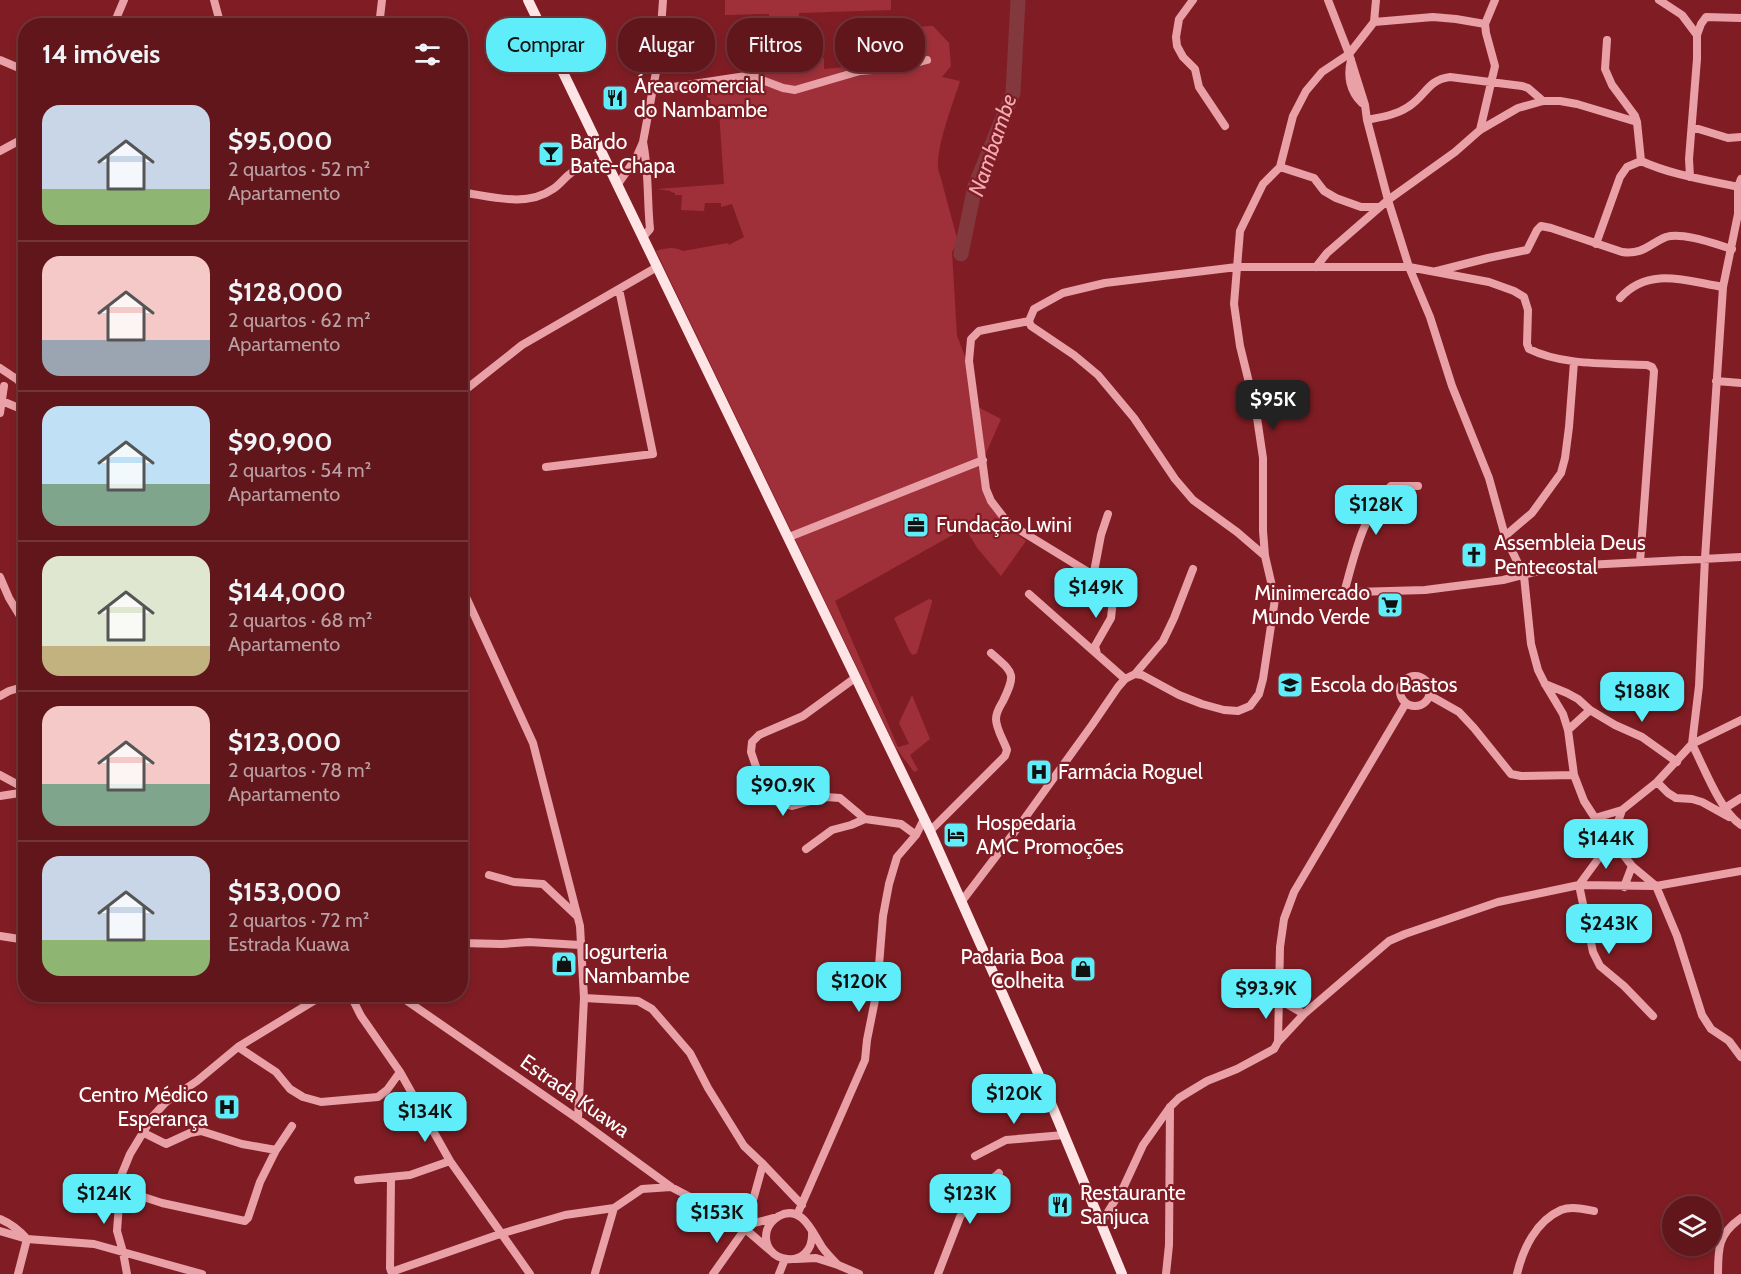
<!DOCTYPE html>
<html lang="pt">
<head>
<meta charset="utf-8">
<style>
	:root { --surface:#60161b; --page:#692328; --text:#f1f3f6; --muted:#ba9fa3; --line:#74353a; --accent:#5fedf9 }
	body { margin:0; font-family:Cabin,sans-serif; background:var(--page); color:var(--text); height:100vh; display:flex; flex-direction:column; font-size:22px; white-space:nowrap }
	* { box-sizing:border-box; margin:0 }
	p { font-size:20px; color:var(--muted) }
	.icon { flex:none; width:33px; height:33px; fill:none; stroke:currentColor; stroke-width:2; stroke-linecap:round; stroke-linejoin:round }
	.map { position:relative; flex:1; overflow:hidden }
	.side { position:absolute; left:18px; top:18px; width:450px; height:984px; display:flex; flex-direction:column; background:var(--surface); border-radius:24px; box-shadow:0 3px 9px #0003,0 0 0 2px var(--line) }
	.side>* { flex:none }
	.hud { position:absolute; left:486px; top:18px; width:570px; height:54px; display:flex; gap:12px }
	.controls { position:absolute; left:1662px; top:1196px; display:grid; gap:12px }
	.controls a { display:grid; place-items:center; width:60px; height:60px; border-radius:50%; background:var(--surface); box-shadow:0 3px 9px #0003,0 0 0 2px var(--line); font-size:30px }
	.price { position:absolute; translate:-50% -51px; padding:0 14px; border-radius:12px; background:var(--accent); color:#111; font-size:20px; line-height:39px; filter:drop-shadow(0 2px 3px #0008) }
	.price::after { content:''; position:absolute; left:50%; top:36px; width:18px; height:14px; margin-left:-9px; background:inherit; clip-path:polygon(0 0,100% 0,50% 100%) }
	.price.on { background:#222; color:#fff }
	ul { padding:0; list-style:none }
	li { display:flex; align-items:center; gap:18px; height:150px; padding:0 24px }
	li+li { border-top:2px solid var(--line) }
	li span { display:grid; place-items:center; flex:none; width:168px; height:120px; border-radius:18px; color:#555 }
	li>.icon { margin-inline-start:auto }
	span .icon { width:72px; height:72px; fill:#fffc; stroke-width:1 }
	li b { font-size:26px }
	h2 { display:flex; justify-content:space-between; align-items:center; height:72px; padding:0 24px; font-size:26px }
	.tag { padding:0 21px; border-radius:24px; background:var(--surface); box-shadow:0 3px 9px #0003,0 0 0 2px var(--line); font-size:21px; line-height:54px }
	.tag.on { background:var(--accent); color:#111 }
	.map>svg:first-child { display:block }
	.green { fill:#9f3039 }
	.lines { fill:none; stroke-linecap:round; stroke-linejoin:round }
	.river { stroke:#82383d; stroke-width:15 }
	.minor { stroke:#e9a1a7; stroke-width:8 }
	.major { stroke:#fee4e5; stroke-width:10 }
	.labels { text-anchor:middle; stroke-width:4.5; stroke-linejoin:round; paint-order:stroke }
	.poi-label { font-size:21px; fill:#fff; stroke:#801d24; text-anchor:start }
	.street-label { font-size:21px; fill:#fff; stroke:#801d24 }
	.water-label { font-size:22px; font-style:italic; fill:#f1acb2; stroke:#801d24 }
</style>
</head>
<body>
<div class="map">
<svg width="1741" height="1274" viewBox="0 0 1741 1274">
	<rect width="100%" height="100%" fill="#801d24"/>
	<path class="green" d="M 725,0 L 891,0 L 891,10 L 799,13 L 799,32 L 787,32 L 789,46 L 798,47 L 798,43 L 805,43 L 806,59 L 824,58 L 824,69 L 868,65 L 868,53 L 871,51 L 872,40 L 890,40 L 891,44 L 909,27 L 933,26 L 949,43 L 951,66 L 942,77 L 960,81 C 954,101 931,158 940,175 L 958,242 L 952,252 L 957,336 L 971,372 L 976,406 L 1001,419 L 983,460 L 986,489 L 1008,523 L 993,517 L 1026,541 L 1001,576 L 978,549 L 965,528 L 835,601 L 898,747 L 909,744 L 899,723 L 912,695 L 930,739 L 910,755 L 918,770 L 914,772 L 896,748 L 656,251 C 666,248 674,246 683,251 L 728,243 L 729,245 L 744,237 L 732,204 L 721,207 L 721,203 L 705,203 L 704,211 L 681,210 L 682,195 L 675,195 L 675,193 L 671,192 L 671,191 L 657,189 L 724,184 L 719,111 L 708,111 L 706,79 L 770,73 L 769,14 L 725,15 Z
		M 929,599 L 932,600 L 932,602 L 917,653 L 913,655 L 910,652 L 894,618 Z"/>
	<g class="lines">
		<path class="river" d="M 961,254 L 975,186 L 1013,93 L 1018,0"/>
		<path class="minor" d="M 214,0 L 221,26
			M 1193,0 L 1179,19 L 1176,37 L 1177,46 L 1183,57 L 1195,69 L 1199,87 L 1225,126
			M 1328,0 L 1349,54 L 1365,105 L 1367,120 L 1388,200 L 1409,267 L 1430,317 L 1452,386 L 1489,478 L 1505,536 L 1524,576 L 1531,644 L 1538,670 L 1545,684 L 1563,714 L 1568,730 L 1574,775 L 1584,801 L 1595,818 L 1632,866 L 1656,886 L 1677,936 L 1702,1015 L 1711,1029 L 1729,1041 L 1741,1057
			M 1659,0 L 1682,15 L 1697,35
			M 1374,22 L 1433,17 L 1456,19 L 1485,24
			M 113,26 L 124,0
			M 379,26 L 382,0
			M 1607,40 L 1605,69 L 1612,85 L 1635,116 L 1637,122 L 1641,161 C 1672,175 1706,180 1738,187
			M 0,60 L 26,71
			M 1351,60 C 1347,76 1350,92 1362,103
			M 653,90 L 746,76 L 754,77 L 783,88 L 795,90 L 860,71 L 897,68 L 927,60
			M 1367,120 C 1381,117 1396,115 1408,107 C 1426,96 1427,80 1450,77 L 1522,86 L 1528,88 L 1543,101
			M 1692,127 L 1728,138 L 1741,137
			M 1480,130 L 1495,66 L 1486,33 L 1485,24 L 1495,0
			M 643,142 L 659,56 L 663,0
			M 0,151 L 26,137
			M 1280,167 L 1314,178 L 1324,191 L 1336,198 L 1361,207 L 1380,207
			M 1690,177 L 1689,159 L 1697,59 L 1697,35 L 1701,24 L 1706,17 L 1741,18
			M 618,184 L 636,158 L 643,142 C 649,171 647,200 650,229 L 643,237
			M 460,192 C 490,196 526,208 553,189 C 560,185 564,178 571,173 C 581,165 594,164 607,162
			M 1596,244 L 1620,177 L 1627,167 L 1641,161
			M 1316,267 L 1327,253 L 1388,200 L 1455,152 L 1480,130 L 1518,108 L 1543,101 L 1560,101 L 1577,104 L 1637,122
			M 1437,271 L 1488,258 L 1527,250 L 1537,230 L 1541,226 L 1551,228 L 1622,252 C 1643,255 1649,244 1666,237 C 1683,232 1715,244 1732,249
			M 1620,298 C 1649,266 1686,281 1723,287
			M 1029,321 L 979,331 L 971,339 L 969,361 L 986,489 L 991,501 L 1008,523 L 1111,586 L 1114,590 L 1111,618 L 1095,646 L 1097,654
			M 0,368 L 18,380 L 26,393
			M 1716,381 L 1741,383
			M 460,394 L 522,345 L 657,267
			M 2,401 L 26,411
			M 0,413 L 4,386
			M 546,467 L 653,454 L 619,289
			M 1505,536 L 1532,513 L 1561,473 L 1565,458 L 1569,427 L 1574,362
			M 789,537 L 983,460
			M 1265,556 L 1237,532 L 1193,500 L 1175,479 L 1134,418 L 1098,375 L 1074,355 L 1031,326 L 1029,321 L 1034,309 L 1063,293 L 1105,283 L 1237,267 L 1409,267 L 1489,282 L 1514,291 L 1524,297 L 1528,310 L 1527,344 L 1529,349 C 1563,366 1610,363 1647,365 L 1652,367 L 1654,371 L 1640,562
			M 0,577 L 9,598 L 26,626
			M 1093,577 L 1101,535 L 1108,514
			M 460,584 L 533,743 L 580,926 L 584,998 L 578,1119
			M 1344,593 C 1354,557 1363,513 1391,486 L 1418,486
			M 1029,594 L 1125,679
			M 1275,599 L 1284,594 L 1425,590 L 1503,580 L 1543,570 L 1586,565 L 1741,557
			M 1135,674 L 1163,641 L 1174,618 L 1193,569
			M1400 691a15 15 0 1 1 30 0a15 15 0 1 1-30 0Z
			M 855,678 L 803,716 L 759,735 L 752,742 L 751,752 L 765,793 L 774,801 L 792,806 L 826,797 L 840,798 L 865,819
			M 1545,684 L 1567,693 L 1578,699 L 1590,710 L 1615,725 L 1642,737 L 1677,762
			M 1429,695 L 1459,712 L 1474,728 L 1511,774 L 1521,776 L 1574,775
			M 0,696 L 9,691 L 26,686
			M 1741,720 L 1692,744 C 1704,767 1720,811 1741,825
			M 1568,730 L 1590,710
			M 0,775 L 26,789
			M 1657,782 L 1668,793 L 1676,798 L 1692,799 L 1702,802 L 1729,817
			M 0,796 L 26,792
			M 1725,808 L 1741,798
			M 1622,810 L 1612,840 L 1579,885 L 1593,952 L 1600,966 L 1624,986 L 1653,1016
			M 1595,818 L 1622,810 L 1657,782 L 1692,744 L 1699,686 L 1705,558 L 1723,287 L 1738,214 L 1738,187 L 1741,179
			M 930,831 L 1005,756 L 1007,750 C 1004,741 996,729 996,719 C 996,712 1000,706 1003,701 C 1017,672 1013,673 991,653
			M 806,849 L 832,830 L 851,825 L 865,819 L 901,824 L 916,835
			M 489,875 L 514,882 L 543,884 L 577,916
			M 1624,887 L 1632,866
			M 962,901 L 1022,822 L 1092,725 L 1118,687 L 1125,679 L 1135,674 L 1142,675 L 1179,695 L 1202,704 L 1224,710 L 1238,711 L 1250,706 L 1259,694 L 1263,679 L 1275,599 L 1265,556 L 1263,531 L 1263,458 L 1256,411 L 1240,346 L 1234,304 L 1240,231 L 1263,184 L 1280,167 L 1293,116 L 1306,91 L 1322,72 L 1349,54 L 1374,22 L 1376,0
			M 0,936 L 26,940
			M 460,943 L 502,944 L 529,942 L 580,945
			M 350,994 L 361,1016 L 400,1072 L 450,1161 L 530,1274
			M 397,994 L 578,1119 L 671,1187 L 736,1221 L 772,1252
			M 584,998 L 638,1001 L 652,1009 L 690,1053 L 708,1088 L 744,1146 L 763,1164
			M 1280,1000 L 1304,1014
			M 1278,1042 L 1280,947 L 1284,919 L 1294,892 L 1406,703
			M 238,1047 L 276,1072 L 290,1089 L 303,1097 L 321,1102 L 378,1097 L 387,1090 L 400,1072
			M 144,1133 L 166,1144 L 190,1133 L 201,1131 L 242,1144 L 276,1150 L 292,1126
			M 975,1156 L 1006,1140 L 1064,1135
			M 391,1178 L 390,1268 L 391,1271 L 394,1271 L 500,1234 L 565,1215 L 614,1208 L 642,1189 L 671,1187
			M 358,1180 L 410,1175 L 450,1161
			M 119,1189 L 162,1203 L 245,1221 L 248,1218 L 260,1182 L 276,1150
			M 797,1215 L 865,1060 L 867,1040 L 877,990 L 883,916 L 889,884 L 897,857 L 916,835 L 924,819
			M 0,1219 C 12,1224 19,1230 27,1239 L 18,1274
			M 743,1222 L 754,1223 L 774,1218
			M 747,1222 L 763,1164 L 802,1205
			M 1101,1223 L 1124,1186 L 1143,1145 L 1170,1107 L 1179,1098 L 1207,1081 L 1237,1069 L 1274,1049 L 1278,1042 L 1304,1014 L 1389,941 L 1405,934 L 1498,902 L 1579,885 L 1656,886 L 1741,871
			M 0,1231 L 27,1239 L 94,1244 L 202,1274
			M 812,1231 C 815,1273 758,1264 767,1230 C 769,1224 774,1219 779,1216 C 802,1204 812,1232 822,1247 C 827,1254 832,1259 838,1265
			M 796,1259 L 816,1258 L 838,1265 L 859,1274
			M 595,1273 L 614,1208
			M 127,1274 L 123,1252 L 117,1231 L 121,1176 L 130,1154 L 153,1116 L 166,1102 L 197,1081 L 238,1047 L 325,994
			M 713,1274 L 745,1229
			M 779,1274 L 785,1259
			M 938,1274 L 960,1217 L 976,1193 L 999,1173
			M 1166,1274 L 1169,1245 L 1170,1107
			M 1517,1274 C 1523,1249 1536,1221 1561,1210 C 1571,1206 1584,1209 1594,1211
			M 1718,1274 C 1718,1248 1718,1234 1741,1218"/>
		<path class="major" d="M 528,0 L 930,831 L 1045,1089 L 1122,1274"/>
	</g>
	<defs>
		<g id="restaurant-square" transform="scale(1.35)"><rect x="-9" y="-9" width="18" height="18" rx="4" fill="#5fedf9" stroke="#801d24"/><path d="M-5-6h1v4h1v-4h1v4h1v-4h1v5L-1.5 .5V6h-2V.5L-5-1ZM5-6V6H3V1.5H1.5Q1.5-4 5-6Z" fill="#111"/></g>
		<g id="bar-square" transform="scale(1.35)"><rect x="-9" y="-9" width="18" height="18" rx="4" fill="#5fedf9" stroke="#801d24"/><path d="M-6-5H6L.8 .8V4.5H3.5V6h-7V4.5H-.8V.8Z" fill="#111"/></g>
		<g id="office-square" transform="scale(1.35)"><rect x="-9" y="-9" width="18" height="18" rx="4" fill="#5fedf9" stroke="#801d24"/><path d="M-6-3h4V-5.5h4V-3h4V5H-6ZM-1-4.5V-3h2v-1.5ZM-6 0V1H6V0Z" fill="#111"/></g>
		<g id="church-square" transform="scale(1.35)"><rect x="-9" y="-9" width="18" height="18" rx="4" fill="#5fedf9" stroke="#801d24"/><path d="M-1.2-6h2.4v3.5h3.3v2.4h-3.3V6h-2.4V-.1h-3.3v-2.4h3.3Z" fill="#111"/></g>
		<g id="supermarket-square" transform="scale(1.35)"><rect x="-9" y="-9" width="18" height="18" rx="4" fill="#5fedf9" stroke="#801d24"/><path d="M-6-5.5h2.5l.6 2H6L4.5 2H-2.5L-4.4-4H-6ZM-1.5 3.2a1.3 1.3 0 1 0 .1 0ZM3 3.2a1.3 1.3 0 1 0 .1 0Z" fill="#111"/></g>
		<g id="school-square" transform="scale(1.35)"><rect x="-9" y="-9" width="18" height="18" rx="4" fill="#5fedf9" stroke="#801d24"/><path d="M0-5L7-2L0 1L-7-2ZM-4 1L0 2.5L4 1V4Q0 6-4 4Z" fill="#111"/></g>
		<g id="hospital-square" transform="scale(1.35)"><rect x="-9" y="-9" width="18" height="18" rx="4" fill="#5fedf9" stroke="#801d24"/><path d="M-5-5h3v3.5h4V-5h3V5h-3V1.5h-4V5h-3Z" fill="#111"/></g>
		<g id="hotel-square" transform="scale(1.35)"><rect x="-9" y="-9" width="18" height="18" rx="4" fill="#5fedf9" stroke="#801d24"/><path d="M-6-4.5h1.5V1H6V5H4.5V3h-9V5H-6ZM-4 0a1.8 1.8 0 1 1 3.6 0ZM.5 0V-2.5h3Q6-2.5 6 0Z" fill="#111"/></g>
		<g id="shop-square" transform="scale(1.35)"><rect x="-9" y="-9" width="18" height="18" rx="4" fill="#5fedf9" stroke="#801d24"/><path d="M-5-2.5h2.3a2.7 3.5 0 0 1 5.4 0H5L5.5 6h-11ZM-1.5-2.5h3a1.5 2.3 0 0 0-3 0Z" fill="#111"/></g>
	</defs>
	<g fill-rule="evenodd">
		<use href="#restaurant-square" x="615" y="98"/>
		<use href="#bar-square" x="551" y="154"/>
		<use href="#office-square" x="916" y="525"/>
		<use href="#church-square" x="1474" y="555"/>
		<use href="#supermarket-square" x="1390" y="605"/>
		<use href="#school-square" x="1290" y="685"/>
		<use href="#hospital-square" x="1039" y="772"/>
		<use href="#hotel-square" x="956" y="835"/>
		<use href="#shop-square" x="564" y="964"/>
		<use href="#shop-square" x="1083" y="969"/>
		<use href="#hospital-square" x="227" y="1107"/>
		<use href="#restaurant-square" x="1060" y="1205"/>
	</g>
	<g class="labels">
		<g class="poi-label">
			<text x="634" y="93">Área comercial<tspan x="634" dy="24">do Nambambe</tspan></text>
			<text x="570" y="149">Bar do<tspan x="570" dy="24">Bate-Chapa</tspan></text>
			<text x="936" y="532">Fundação Lwini</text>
			<text x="1494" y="550">Assembleia Deus<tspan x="1494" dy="24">Pentecostal</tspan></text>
			<text x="1370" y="600" text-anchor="end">Minimercado<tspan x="1370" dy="24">Mundo Verde</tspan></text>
			<text x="1310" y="692">Escola do Bastos</text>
			<text x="1058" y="779">Farmácia Roguel</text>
			<text x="976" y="830">Hospedaria<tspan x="976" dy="24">AMC Promoções</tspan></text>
			<text x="584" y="959">Iogurteria<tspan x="584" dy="24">Nambambe</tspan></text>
			<text x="1064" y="964" text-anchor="end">Padaria Boa<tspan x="1064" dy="24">Colheita</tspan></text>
			<text x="208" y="1102" text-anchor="end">Centro Médico<tspan x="208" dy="24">Esperança</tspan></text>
			<text x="1080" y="1200">Restaurante<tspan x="1080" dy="24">Sanjuca</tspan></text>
		</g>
		<g class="street-label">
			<text transform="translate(575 1096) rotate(35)" y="7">Estrada Kuawa</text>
		</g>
		<g class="water-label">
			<text transform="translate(992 145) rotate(-71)" y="8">Nambambe</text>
		</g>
	</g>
</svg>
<div class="controls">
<a><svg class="icon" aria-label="layers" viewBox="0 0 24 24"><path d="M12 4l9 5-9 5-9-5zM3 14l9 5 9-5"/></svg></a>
</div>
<b class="price on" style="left:1273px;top:431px">$95K</b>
<b class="price" style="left:1376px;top:536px">$128K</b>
<b class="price" style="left:1096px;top:619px">$149K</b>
<b class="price" style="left:1642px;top:723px">$188K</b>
<b class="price" style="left:783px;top:817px">$90.9K</b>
<b class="price" style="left:1606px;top:870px">$144K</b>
<b class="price" style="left:1609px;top:955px">$243K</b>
<b class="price" style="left:859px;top:1013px">$120K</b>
<b class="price" style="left:1266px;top:1020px">$93.9K</b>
<b class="price" style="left:1014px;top:1125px">$120K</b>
<b class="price" style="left:425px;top:1143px">$134K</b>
<b class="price" style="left:104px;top:1225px">$124K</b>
<b class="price" style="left:970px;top:1225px">$123K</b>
<b class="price" style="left:717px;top:1244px">$153K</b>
<div class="hud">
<a class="tag on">Comprar</a>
<a class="tag">Alugar</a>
<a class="tag">Filtros</a>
<a class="tag">Novo</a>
</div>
<section class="side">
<h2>14 imóveis<svg class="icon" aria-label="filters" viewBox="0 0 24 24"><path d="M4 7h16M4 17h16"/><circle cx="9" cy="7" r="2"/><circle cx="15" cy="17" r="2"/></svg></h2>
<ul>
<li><span style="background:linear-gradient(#c9d6e8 70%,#8fb573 0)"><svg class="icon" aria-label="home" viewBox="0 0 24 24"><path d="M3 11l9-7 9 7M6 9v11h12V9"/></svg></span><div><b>$95,000</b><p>2 quartos · 52 m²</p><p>Apartamento</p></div></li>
<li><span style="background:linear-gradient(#f6c9c9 70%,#9aa5b1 0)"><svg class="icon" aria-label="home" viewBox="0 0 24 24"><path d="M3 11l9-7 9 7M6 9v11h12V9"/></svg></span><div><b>$128,000</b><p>2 quartos · 62 m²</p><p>Apartamento</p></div></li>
<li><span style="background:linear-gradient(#bfe0f5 65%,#7fa58c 0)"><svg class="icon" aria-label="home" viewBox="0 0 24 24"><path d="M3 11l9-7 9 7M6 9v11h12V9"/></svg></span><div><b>$90,900</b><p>2 quartos · 54 m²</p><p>Apartamento</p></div></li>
<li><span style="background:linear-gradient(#dfe7d0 75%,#c2b280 0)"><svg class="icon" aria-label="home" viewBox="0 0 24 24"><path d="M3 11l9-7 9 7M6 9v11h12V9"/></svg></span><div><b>$144,000</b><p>2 quartos · 68 m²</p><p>Apartamento</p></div></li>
<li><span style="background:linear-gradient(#f6c9c9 65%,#7fa58c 0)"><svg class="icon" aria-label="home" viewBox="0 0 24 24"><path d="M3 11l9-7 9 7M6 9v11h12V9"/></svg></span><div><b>$123,000</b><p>2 quartos · 78 m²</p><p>Apartamento</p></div></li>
<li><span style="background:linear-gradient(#c9d6e8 70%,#8fb573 0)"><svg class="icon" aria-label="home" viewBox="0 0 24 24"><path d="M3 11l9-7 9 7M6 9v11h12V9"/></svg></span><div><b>$153,000</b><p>2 quartos · 72 m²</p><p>Estrada Kuawa</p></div></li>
</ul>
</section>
</div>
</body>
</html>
